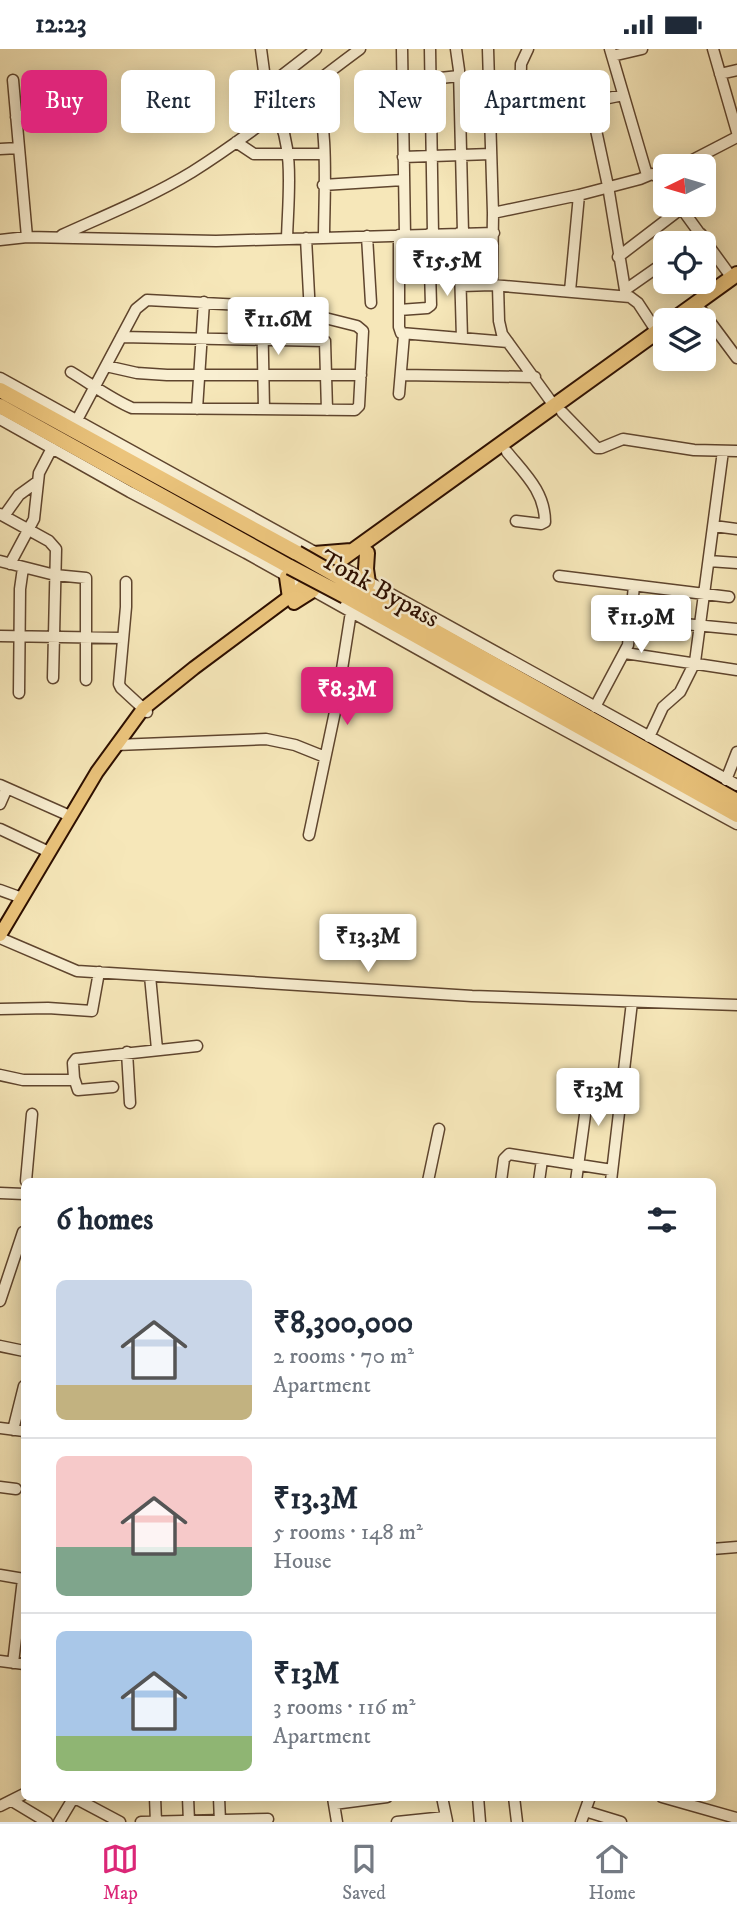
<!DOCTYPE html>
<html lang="en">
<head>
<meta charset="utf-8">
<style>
	:root { --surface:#fff; --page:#f2f2f3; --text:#1f2937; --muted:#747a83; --line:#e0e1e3; --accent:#db2777 }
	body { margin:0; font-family:"IM FELL DW Pica",serif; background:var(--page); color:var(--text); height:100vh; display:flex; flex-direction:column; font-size:26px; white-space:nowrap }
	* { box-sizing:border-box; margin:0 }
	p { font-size:23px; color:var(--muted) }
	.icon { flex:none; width:38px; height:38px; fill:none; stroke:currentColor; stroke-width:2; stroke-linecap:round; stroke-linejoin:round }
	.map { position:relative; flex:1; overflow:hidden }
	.details { position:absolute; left:21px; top:1129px; width:695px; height:623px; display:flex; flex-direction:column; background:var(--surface); border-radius:10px; box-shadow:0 4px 18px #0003 }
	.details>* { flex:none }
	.top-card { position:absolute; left:21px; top:21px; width:696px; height:63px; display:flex; gap:14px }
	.needle { width:46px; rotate:265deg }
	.buttons { position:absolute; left:653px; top:105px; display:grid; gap:14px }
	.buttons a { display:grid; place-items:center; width:63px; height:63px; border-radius:10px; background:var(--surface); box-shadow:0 4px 18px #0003; font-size:35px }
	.price { position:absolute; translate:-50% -60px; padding:0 16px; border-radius:7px; background:#fff; color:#222; font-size:23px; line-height:46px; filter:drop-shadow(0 2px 4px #0008) }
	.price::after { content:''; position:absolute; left:50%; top:42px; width:21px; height:16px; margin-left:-10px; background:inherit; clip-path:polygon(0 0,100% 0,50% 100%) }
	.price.selected { background:var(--accent); color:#fff }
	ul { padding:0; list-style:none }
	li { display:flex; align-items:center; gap:21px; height:175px; padding:0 35px }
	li+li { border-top:2px solid var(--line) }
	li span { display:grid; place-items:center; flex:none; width:196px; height:140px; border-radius:10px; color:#555 }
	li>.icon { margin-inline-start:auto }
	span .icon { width:84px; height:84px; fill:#fffc; stroke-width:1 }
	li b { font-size:30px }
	h2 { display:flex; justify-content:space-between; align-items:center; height:84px; padding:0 35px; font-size:30px }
	.pill { padding:0 24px; border-radius:10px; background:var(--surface); box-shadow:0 4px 18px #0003; font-size:24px; line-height:63px }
	.pill.selected { background:var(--accent); color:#fff }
	.status { display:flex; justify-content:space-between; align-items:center; height:49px; padding:0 35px; background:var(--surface); direction:ltr }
	.status svg { height:19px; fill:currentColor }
	.tabs { display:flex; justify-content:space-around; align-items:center; height:98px; border-top:2px solid var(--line); background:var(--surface); font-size:19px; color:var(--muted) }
	.tabs a { display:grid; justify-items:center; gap:4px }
	.tabs .selected { color:var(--accent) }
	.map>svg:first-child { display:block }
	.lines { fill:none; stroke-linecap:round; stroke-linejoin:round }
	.minor-casing { stroke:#5f452e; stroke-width:13 }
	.major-casing { stroke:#2d0f00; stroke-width:16 }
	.highway-casing { stroke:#2d0f00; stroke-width:18 }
	.minor { stroke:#f9efd2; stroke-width:10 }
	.major { stroke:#ebc47c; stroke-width:12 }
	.highway { stroke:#ebc47c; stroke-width:14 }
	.highway-bridge-casing { stroke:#2d0f00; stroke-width:18; stroke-linecap:butt }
	.highway-bridge { stroke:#ebc47c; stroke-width:14 }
	.labels { text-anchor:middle; stroke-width:5; stroke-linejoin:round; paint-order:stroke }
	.street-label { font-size:26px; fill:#2d0f00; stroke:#f9efd2 }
</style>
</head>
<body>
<div class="status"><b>12:23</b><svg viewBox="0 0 49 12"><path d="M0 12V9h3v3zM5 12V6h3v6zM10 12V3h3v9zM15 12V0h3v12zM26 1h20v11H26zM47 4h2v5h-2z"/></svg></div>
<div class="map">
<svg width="737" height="1773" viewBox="0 0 737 1773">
	<rect width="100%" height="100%" fill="#f6e7b9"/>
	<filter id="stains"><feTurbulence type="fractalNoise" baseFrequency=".00286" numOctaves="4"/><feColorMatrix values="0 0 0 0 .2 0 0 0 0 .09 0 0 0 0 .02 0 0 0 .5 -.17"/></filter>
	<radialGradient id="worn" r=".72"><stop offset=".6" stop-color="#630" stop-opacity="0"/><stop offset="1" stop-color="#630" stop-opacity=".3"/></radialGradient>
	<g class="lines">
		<g class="minor-casing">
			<path id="minor" d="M 261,0 L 270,67
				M 402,0 L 405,186
				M 430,0 L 433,185
				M 456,0 L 459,21 L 463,184
				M 488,0 L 493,164 L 492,236
				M 610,0 L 647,126
				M 713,0 L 737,83
				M 612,7 L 642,0
				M 720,25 L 737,21
				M 13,31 L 27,188
				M 402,33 L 459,27
				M 312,36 C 330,68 324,149 324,188
				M 267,38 L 316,0
				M 590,53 L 608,137 L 626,247
				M 520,61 L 521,15 L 528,0
				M 490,62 L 570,57 L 623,46
				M 276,63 C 295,100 288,149 287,190
				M 16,68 L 91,62
				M 236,93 L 254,105 L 323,105
				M 0,100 L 19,99
				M 403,108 L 491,105
				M 681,117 L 737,88
				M 323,136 L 403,131
				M 679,156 L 732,229
				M 493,164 L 579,146 L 640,130 L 652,125 L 658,128 L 665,137
				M 459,184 L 462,289
				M 62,186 C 106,166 151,148 192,123 C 251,86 304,41 360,0
				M 399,186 L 399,278 L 401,284 L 508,293
				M 367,187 L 371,254
				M 306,189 L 310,265
				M 0,191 L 27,188 L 216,192 L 494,184
				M 689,194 L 701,185
				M 618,208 L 682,159
				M 461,237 L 492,236 L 630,248 L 638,254 L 657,283
				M 498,237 L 499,272 L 502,285 L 555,358
				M 625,241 L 665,213
				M 570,242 L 579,146
				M 262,257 L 264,360
				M 399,261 L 427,259 L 431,256 L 429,185
				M 702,262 L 737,309
				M 121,288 L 325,292 L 327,361
				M 106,317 L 137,324 L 167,326 L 361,326
				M 71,323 C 91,335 111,350 132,359 L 355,361 L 359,357 L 363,282 L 357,277 L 281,258 L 147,251 L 136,260 L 77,371
				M 401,326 L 535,328
				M 0,329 C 246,464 490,602 737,736
				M 399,345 L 404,286
				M 197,360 L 204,253
				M 562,363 L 597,399 L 601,399 L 623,390 L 694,401 L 737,402
				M 0,370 L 130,443 L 246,504 L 498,645 L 737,775
				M 507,403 C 525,425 545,443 545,473 L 541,475 L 516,472
				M 0,465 L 49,492 L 56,500 L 53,629
				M 4,467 L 19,446 L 37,433
				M 714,477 L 737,480
				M 0,512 L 55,526 L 86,529 L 86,631
				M 709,512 L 737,514
				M 10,515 L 34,470 L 39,424 L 52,399
				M 559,527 L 729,548
				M 126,533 L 126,558 L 119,635 L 121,639 L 147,663
				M 632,570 L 737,580
				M 0,587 L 123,589
				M 625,604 L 737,621
				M 19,644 L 20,540 L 23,519
				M 595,658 L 628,596 L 634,537
				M 649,688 L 663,658 L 680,643 L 695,613 L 723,402
				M 116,696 L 266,690 L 295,696 L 325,708
				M 726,731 L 737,703
				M 0,736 L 70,767
				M 0,755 L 7,739
				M 0,780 L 49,803
				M 309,786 L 336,658 L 351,563
				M 0,841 L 22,849
				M 0,889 L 77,922 L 472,947 L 737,956
				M 150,927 L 157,1000
				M 0,960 L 48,959 L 92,962 L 99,923
				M 127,1003 L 130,1054
				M 0,1026 L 23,1031 L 71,1031 L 74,1029 L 73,1014 L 76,1010 L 197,997
				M 74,1029 L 78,1041 L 113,1038
				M 26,1132 L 32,1065
				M 428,1132 L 439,1080
				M 501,1132 L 504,1110 L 509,1105 L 612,1121
				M 539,1132 L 542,1111
				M 576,1132 L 590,1029 L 624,1029
				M 611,1132 L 632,953
				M 0,1144 L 24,1145
				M 0,1252 L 23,1183
				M 0,1297 L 24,1302
				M 0,1379 L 24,1382
				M 13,1381 L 24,1337
				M 0,1438 L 16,1440
				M 712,1500 L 737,1498
				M 0,1526 L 24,1530
				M 0,1612 L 24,1615
				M 13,1614 L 23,1530
				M 73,1748 L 120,1773
				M 155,1748 L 156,1773
				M 188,1748 L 189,1773
				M 219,1748 L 220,1773
				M 442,1748 L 447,1772
				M 478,1748 L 480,1773
				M 514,1748 L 517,1773
				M 662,1748 L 736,1769
				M 333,1749 L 337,1773
				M 12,1752 L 47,1773
				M 334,1755 L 387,1748
				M 0,1757 L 24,1745
				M 585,1762 L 621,1773
				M 59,1773 L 74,1748
				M 141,1773 L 268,1770
				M 397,1773 L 445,1768
				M 581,1773 L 590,1748"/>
		</g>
		<g class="major-casing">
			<path id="major" d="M 294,554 L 313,542
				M 0,886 L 97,723 L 143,660 L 194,619 L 304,537"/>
		</g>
		<g class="highway-casing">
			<path id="highway" d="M 673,271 L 737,225
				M 0,341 L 297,504
				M 0,357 L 290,518
				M 367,504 L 366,520 L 368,534
				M 314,505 L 351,502
				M 287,528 L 290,549
				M 353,536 L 737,752
				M 304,537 L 665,277
				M 345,547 L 737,766"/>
		</g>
		<use href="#minor" class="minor"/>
		<use href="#major" class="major"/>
		<use href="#highway" class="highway"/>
		<g class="highway-bridge-casing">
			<path id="highway-bridge" d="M 297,504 L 353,536
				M 290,518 L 345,547"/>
		</g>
		<use href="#highway-bridge" class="highway-bridge"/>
	</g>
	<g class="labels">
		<g class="street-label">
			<text transform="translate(380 539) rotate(29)" y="9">Tonk Bypass</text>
		</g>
	</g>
	<rect width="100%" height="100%" filter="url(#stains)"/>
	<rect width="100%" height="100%" fill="url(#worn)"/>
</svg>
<div class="buttons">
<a><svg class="needle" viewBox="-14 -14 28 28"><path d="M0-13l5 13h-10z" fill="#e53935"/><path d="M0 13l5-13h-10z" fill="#747a83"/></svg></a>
<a><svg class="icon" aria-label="locate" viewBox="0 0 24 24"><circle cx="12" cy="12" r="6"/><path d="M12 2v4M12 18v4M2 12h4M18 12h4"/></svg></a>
<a><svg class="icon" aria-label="layers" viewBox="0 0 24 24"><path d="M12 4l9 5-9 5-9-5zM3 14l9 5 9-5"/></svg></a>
</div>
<b class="price" style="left:447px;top:249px">₹15.5M</b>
<b class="price" style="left:278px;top:308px">₹11.6M</b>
<b class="price" style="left:641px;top:606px">₹11.9M</b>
<b class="price selected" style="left:347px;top:678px">₹8.3M</b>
<b class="price" style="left:368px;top:925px">₹13.3M</b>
<b class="price" style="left:598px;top:1079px">₹13M</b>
<div class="top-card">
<a class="pill selected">Buy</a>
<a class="pill">Rent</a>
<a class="pill">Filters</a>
<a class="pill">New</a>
<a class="pill">Apartment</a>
</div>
<section class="details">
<h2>6 homes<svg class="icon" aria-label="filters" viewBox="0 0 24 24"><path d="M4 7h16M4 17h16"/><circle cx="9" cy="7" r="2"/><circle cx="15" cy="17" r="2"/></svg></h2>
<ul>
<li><span style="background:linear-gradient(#c9d6e8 75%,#c2b280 0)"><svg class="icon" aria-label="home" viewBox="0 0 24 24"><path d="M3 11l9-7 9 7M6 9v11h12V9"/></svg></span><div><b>₹8,300,000</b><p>2 rooms · 70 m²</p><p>Apartment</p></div></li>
<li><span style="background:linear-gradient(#f6c9c9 65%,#7fa58c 0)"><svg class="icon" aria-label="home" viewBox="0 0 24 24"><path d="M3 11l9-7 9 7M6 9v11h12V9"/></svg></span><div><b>₹13.3M</b><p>5 rooms · 148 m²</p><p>House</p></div></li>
<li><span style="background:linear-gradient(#a9c7e8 75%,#8fb573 0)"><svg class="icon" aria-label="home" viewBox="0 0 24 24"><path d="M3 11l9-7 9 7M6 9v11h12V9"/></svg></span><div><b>₹13M</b><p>3 rooms · 116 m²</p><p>Apartment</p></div></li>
</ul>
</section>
</div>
<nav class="tabs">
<a class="selected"><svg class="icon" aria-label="map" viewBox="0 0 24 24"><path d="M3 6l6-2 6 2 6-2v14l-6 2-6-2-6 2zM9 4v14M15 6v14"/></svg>Map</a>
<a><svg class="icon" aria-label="saved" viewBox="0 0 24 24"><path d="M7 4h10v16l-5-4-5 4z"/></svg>Saved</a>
<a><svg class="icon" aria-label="home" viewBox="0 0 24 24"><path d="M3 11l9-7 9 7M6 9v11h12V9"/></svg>Home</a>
</nav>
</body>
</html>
